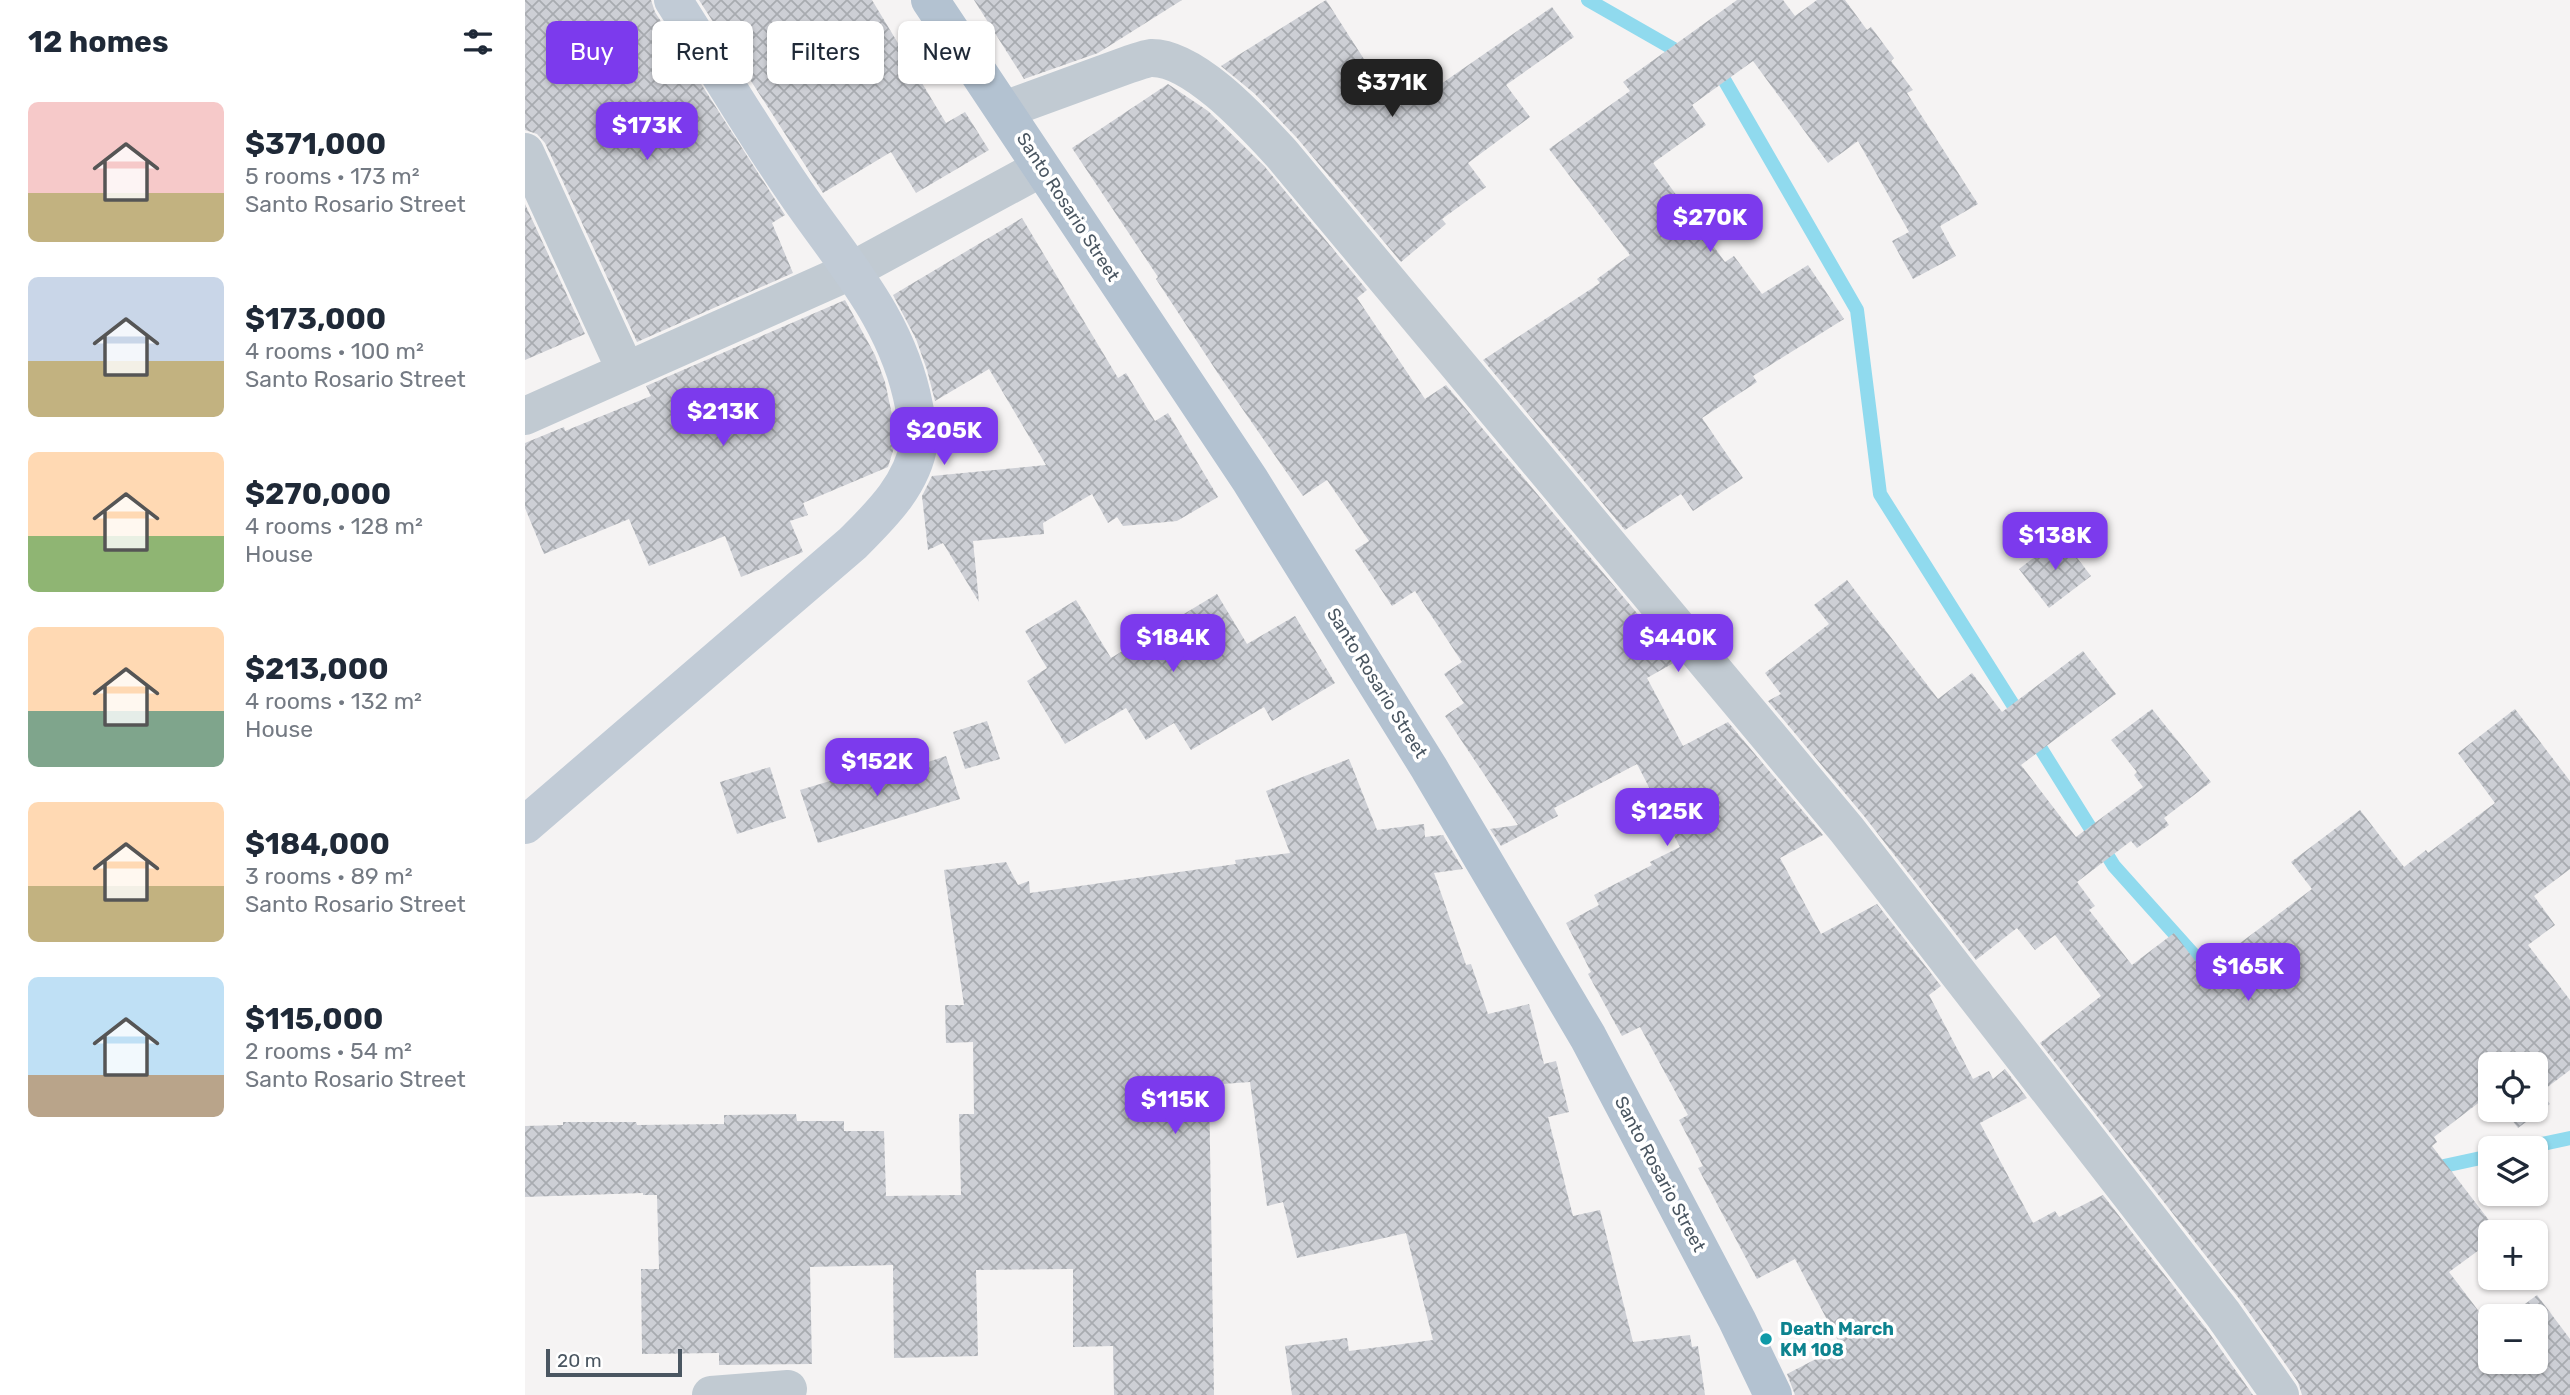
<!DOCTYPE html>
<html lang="en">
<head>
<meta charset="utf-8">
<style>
	:root { --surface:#fff; --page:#f2f2f3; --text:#1f2937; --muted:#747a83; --accent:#7c3aed }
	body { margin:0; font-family:Rubik,sans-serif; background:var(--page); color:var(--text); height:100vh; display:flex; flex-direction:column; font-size:26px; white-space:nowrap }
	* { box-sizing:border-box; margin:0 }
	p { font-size:23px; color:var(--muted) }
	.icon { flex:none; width:38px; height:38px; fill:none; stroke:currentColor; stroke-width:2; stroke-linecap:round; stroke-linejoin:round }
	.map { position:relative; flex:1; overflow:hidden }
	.panel { display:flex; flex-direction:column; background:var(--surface); width:525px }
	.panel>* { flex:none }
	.guide { position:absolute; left:21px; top:21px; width:665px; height:63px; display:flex; gap:14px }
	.buttons { position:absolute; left:1953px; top:1052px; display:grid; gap:14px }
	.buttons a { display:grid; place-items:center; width:70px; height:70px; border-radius:10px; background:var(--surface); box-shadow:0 2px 5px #0004; font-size:35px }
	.scale { position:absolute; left:21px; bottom:18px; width:136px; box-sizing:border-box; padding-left:7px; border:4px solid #4a5661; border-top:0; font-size:19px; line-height:24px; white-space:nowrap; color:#4a5661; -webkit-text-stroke:5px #fff; paint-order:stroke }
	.price { position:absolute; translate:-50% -60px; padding:0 16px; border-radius:14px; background:var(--accent); color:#fff; font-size:23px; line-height:46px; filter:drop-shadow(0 2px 4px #0008) }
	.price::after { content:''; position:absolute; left:50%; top:42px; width:21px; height:16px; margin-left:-10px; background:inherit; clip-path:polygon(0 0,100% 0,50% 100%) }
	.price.on { background:#222; color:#fff }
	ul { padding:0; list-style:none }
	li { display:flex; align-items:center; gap:21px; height:175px; padding:0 28px }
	li span { display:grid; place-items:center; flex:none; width:196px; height:140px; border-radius:10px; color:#555 }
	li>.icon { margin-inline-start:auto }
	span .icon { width:84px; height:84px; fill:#fffc; stroke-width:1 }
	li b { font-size:30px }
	h2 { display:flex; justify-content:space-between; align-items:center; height:84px; padding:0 28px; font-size:30px }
	.pill { padding:0 24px; border-radius:10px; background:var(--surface); box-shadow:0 2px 5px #0004; font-size:24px; line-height:63px }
	.pill.on { background:var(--accent); color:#fff }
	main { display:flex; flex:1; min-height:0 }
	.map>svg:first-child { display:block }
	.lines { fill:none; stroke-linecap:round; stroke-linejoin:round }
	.stream { stroke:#90daee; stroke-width:14 }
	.building { fill:url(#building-cross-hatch) }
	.street { stroke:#c1cad2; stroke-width:38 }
	.secondary { stroke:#c1cbd6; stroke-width:38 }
	.primary { stroke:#b3c2d1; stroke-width:38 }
	.culture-dot { fill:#0f9aa8; stroke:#fff; stroke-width:2.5 }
	.labels { text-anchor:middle; stroke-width:7; stroke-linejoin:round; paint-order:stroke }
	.street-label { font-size:18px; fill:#4a5661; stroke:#fff }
	.culture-label { font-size:18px; font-weight:bold; fill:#0d838f; stroke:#fff; text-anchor:start }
</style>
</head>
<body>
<main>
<section class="panel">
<h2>12 homes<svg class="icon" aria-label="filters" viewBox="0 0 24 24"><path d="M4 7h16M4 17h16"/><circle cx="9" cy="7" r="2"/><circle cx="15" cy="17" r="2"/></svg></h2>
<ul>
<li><span style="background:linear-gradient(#f6c9c9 65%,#c2b280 0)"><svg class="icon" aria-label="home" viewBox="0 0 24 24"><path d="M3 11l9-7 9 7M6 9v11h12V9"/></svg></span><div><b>$371,000</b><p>5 rooms · 173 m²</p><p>Santo Rosario Street</p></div></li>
<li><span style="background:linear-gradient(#c9d6e8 60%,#c2b280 0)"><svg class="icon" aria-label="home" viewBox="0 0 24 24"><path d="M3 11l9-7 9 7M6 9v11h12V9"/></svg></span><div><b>$173,000</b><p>4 rooms · 100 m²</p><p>Santo Rosario Street</p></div></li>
<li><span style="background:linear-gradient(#ffd9b3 60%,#8fb573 0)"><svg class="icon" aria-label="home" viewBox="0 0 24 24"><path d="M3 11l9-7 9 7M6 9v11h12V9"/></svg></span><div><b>$270,000</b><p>4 rooms · 128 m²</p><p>House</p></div></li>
<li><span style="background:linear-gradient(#ffd9b3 60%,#7fa58c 0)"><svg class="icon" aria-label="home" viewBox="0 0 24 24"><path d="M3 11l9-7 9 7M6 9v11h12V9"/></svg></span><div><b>$213,000</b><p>4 rooms · 132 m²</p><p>House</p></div></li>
<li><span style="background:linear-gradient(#ffd9b3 60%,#c2b280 0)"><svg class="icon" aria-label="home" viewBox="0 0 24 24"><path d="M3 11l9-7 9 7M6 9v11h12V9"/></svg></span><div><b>$184,000</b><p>3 rooms · 89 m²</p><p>Santo Rosario Street</p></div></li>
<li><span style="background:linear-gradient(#bfe0f5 70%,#b9a48a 0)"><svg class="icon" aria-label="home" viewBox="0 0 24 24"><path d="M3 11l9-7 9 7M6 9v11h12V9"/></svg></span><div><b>$115,000</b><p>2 rooms · 54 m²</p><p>Santo Rosario Street</p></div></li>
</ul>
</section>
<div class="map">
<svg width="2045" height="1395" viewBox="0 0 2045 1395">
	<defs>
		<pattern id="building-cross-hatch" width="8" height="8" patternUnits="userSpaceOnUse" patternTransform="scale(1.75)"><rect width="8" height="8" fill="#cdcfd5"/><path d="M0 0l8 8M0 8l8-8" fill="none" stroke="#a8abb0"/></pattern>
	</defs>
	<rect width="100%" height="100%" fill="#f5f3f3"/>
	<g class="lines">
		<path class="stream" d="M 1063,0 L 1161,56
			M 1188,71 L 1197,76 L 1332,310 L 1355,494 L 1497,719
			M 1508,736 L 1589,866 L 1693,982
			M 1999,1148 L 2045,1138
			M 1905,1169 L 1965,1156"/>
	</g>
	<path class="building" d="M 0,0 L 126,0 L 130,12 L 260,215 L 247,223 L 268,273 L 112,342 L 20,143 L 12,134 L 0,130 Z
		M 174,0 L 347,0 L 421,123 L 440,112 L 464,150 L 391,193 L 366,152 L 298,193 Z
		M 449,0 L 657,0 L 573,53 L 499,79 Z
		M 801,0 L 871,109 L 899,89 L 903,93 L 1027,7 L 1049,37 L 981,85 L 1005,117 L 943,163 L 961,187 L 917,219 L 921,224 L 876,262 L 772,138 L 730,94 L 696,66 Z
		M 1212,0 L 1258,0 L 1270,16 L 1292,0 L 1320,0 L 1342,30 L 1346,27 L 1369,58 L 1366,61 L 1388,90 L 1382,93 L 1453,204 L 1415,226 L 1431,256 L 1388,279 L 1367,241 L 1384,232 L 1333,141 L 1303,163 L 1228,61 L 1167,105 L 1181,125 L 1128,163 L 1200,262 L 1209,256 L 1237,294 L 1283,265 L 1319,319 L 1228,376 L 1232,382 L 1177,418 L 1218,478 L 1168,511 L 1156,494 L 1100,530 L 958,360 L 1075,283 L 1072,279 L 1105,255 L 1024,149 L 1105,91 L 1098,82 Z
		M 643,84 L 683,111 L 740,167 L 842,290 L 832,298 L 900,399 L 921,385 L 1152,661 L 1122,678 L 1158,746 L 1203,722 L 1298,835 L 1255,858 L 1296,934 L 1352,904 L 1416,986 L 1404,995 L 1448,1079 L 1464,1071 L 1468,1079 L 1480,1069 L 1502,1098 L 1455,1123 L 1508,1223 L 1530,1211 L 1534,1217 L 1578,1195 L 1680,1327 L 1728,1395 L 1270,1395 L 1262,1374 L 1316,1346 L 1270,1259 L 1232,1279 L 1173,1168 L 1178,1166 L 1154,1120 L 1163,1115 L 1115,1027 L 1097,1036 L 1063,974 L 1066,972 L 1041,923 L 1074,905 L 1069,895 L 1127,865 L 1125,862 L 1155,847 L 1112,764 L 1029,808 L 1033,816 L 976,846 L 965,829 L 993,825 L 920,716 L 939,703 L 919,674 L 937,662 L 890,591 L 867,606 L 830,550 L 844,541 L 802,480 L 778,496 L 696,378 L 631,279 L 633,277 L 547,148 Z
		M 0,204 L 60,334 L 0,360 Z
		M 497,218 L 593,378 L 601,373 L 630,421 L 643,413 L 693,497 L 652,521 L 598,526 L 592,517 L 583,523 L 567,494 L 518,523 L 519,534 L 448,541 L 454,602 L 418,543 L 403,550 L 397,496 L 407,476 L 521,465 L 464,369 L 410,401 L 402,370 L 391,339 L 368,295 Z
		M 320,300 L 350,355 L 360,382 L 372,438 L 363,467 L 278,503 L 283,515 L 265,521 L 278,552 L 216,577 L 200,536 L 124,566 L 104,519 L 19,554 L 0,508 L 0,443 L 39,427 L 40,431 L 126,396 L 121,386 Z
		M 1536,537 L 1566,576 L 1524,608 L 1494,569 Z
		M 1322,580 L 1413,699 L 1447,673 L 1477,712 L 1558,651 L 1591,694 L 1496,765 L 1551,837 L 1618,787 L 1609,775 L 1612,772 L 1586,740 L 1627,709 L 1686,782 L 1639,818 L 1644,825 L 1612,848 L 1606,841 L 1552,882 L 1570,906 L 1564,910 L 1607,965 L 1649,933 L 1678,971 L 1787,889 L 1766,862 L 1835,810 L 1879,867 L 1901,850 L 1903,853 L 1970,803 L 1933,753 L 1990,709 L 2045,781 L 2045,869 L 2009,896 L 2030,925 L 2003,945 L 2045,1000 L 2045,1070 L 2016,1092 L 2025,1104 L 1993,1128 L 1979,1110 L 2011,1110 L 2011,1064 L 1965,1064 L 1965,1094 L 1909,1137 L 1912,1142 L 1907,1146 L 1973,1232 L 1963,1232 L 1965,1242 L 1924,1272 L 1965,1326 L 1965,1362 L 2011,1362 L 2011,1316 L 1984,1316 L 2012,1295 L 2045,1339 L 2045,1395 L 1777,1395 L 1773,1382 L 1716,1301 L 1515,1043 L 1576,996 L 1530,935 L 1510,950 L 1492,928 L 1451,960 L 1339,816 L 1243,701 L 1256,694 L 1240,673 L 1304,624 L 1289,605 Z
		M 692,594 L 722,644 L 770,616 L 810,683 L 747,721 L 739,707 L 666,750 L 649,723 L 621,740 L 601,708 L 540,744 L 502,681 L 522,668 L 500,631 L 551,600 L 586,658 Z
		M 462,721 L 475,759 L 440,769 L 428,732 Z
		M 421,756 L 435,799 L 293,843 L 275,790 L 345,769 L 349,780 Z
		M 824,759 L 852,830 L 899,824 L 900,837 L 918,835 L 938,869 L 909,873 L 941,965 L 946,964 L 963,1014 L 1004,1004 L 1019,1064 L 1031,1061 L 1044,1112 L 1023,1117 L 1048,1216 L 1075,1210 L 1108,1342 L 1165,1335 L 1167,1347 L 1173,1346 L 1180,1395 L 767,1395 L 760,1346 L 822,1338 L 824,1351 L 908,1340 L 881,1233 L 772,1258 L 758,1202 L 742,1206 L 725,1082 L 684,1085 L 689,1395 L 589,1395 L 588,1346 L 548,1347 L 548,1269 L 451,1270 L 453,1356 L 369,1358 L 368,1265 L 285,1267 L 287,1364 L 194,1365 L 194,1353 L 117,1354 L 116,1269 L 134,1269 L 132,1195 L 118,1195 L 118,1193 L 0,1197 L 0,1126 L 38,1125 L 38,1122 L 111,1122 L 112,1125 L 199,1124 L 199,1115 L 271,1114 L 272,1121 L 319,1121 L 319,1131 L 359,1131 L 361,1196 L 436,1195 L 434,1114 L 449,1114 L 448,1042 L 421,1043 L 420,1005 L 439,1005 L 419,870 L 481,862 L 493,885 L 504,881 L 505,893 L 711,864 L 710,860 L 765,853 L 741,791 Z
		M 245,767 L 261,818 L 212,834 L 195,782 Z"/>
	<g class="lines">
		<path class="street" d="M 479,110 L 605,64 C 612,62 619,59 626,58 C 669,57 729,124 756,153 L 1322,830 L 1698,1314 L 1755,1395
			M 0,152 L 101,371
			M 0,416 L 328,270 L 516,168
			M 186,1395 L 263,1389"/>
		<path class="secondary" d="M 0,825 L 328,543 C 356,515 388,484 394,442 C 396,431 391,417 389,406 C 373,320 319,263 271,193 C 228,131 189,64 148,0"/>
		<path class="primary" d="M 405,0 L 725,480 L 904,768 L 1063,1037 L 1212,1320 L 1248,1395"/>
	</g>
	<circle class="culture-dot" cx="1241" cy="1339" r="7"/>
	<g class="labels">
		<g class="street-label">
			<text transform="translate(543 207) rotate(57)" y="6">Santo Rosario Street</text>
			<text transform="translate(852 683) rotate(58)" y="6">Santo Rosario Street</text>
			<text transform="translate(1135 1174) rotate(62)" y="6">Santo Rosario Street</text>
		</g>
		<g class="culture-label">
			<text x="1255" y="1335">Death March<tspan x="1255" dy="21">KM 108</tspan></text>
		</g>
	</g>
</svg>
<div class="buttons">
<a><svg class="icon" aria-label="locate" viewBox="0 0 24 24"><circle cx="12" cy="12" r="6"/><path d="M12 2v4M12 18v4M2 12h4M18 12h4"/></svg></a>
<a><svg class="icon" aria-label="layers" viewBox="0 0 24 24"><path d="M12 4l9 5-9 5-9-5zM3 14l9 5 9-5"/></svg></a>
<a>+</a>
<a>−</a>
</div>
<div class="scale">20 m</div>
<b class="price on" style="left:867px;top:119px">$371K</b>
<b class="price" style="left:122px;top:162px">$173K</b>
<b class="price" style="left:1185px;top:254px">$270K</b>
<b class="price" style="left:198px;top:448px">$213K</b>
<b class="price" style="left:419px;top:467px">$205K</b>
<b class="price" style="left:1530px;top:572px">$138K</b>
<b class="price" style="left:648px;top:674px">$184K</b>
<b class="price" style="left:1153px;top:674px">$440K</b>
<b class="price" style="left:352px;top:798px">$152K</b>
<b class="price" style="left:1142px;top:848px">$125K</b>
<b class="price" style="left:1723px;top:1003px">$165K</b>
<b class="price" style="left:650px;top:1136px">$115K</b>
<div class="guide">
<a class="pill on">Buy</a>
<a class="pill">Rent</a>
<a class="pill">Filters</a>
<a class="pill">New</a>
</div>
</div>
</main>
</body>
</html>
